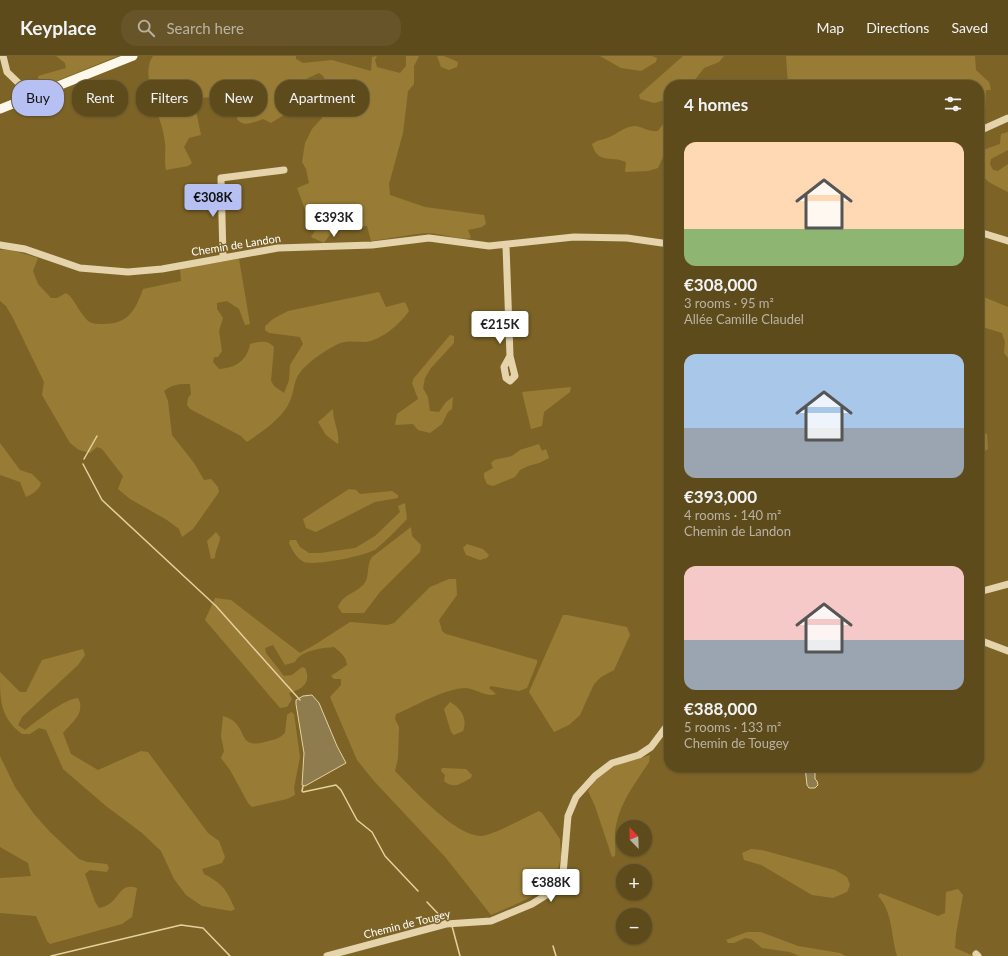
<!DOCTYPE html>
<html lang="en">
<head>
<meta charset="utf-8">
<style>
	:root { --surface:#5e4b1c; --page:#675529; --text:#f1f3f6; --muted:#b9b3a3; --line:#73633b; --accent:#b7c0f2 }
	body { margin:0; font-family:Lato,sans-serif; background:var(--page); color:var(--text); height:100vh; display:flex; flex-direction:column; font-size:15px; white-space:nowrap }
	* { box-sizing:border-box; margin:0 }
	p { font-size:13px; color:var(--muted) }
	.icon { flex:none; width:22px; height:22px; fill:none; stroke:currentColor; stroke-width:2; stroke-linecap:round; stroke-linejoin:round }
	.map { position:relative; flex:1; overflow:hidden }
	.drawer { position:absolute; left:664px; top:24px; width:320px; height:692px; display:flex; flex-direction:column; background:var(--surface); border-radius:16px; box-shadow:0 1px 3px #0004,0 0 0 1px var(--line) }
	.drawer>* { flex:none }
	.top-card { position:absolute; left:12px; top:24px; width:380px; height:36px; display:flex; gap:8px }
	.needle { width:26px; rotate:337deg }
	.fabs { position:absolute; left:616px; top:764px; display:grid; gap:8px }
	.fabs a { display:grid; place-items:center; width:36px; height:36px; border-radius:50%; background:var(--surface); box-shadow:0 1px 3px #0004,0 0 0 1px var(--line); font-size:20px }
	.price { position:absolute; translate:-50% -34px; padding:0 9px; border-radius:4px; background:#fff; color:#222; font-size:13px; line-height:26px; filter:drop-shadow(0 1px 2px #0008) }
	.price::after { content:''; position:absolute; left:50%; top:24px; width:12px; height:9px; margin-left:-6px; background:inherit; clip-path:polygon(0 0,100% 0,50% 100%) }
	.price.active { background:var(--accent); color:#111 }
	ul { padding:0; list-style:none }
	li { display:grid; align-content:center; gap:8px; height:212px; padding:0 20px }
	li span { display:grid; place-items:center; height:124px; border-radius:12px; color:#555 }
	li>.icon { margin-inline-start:auto }
	span .icon { width:72px; height:72px; fill:#fffc; stroke-width:1 }
	li b { font-size:17px }
	h2 { display:flex; justify-content:space-between; align-items:center; height:48px; padding:0 20px; font-size:17px }
	.pill { padding:0 14px; border-radius:16px; background:var(--surface); box-shadow:0 1px 3px #0004,0 0 0 1px var(--line); font-size:14px; line-height:36px }
	.pill.active { background:var(--accent); color:#111 }
	header { display:flex; align-items:center; gap:24px; box-sizing:border-box; height:56px; padding:0 20px; background:var(--surface); border-bottom:1px solid var(--line) }
	header strong { font-size:19px }
	nav { display:flex; gap:22px; margin-inline-start:auto; font-size:14px }
	.search { width:280px; height:36px; background:var(--page); display:flex; align-items:center; gap:10px; box-sizing:border-box; padding:0 14px; border-radius:16px; color:var(--muted); font-size:15px }
	.map>svg:first-child { display:block }
	.green { fill:#987c36 }
	.water { fill:#8e7c4f; stroke:#e5d09f }
	.lines { fill:none; stroke-linecap:round; stroke-linejoin:round }
	.stream { stroke:#e5d09f; stroke-width:1.5 }
	.minor { stroke:#e5d4ab; stroke-width:7 }
	.major { stroke:#fdf8eb; stroke-width:9 }
	.labels { text-anchor:middle; stroke-width:3; stroke-linejoin:round; paint-order:stroke }
	.street-label { font-size:11px; fill:#fff; stroke:#7d6426 }
</style>
</head>
<body>
<header>
<strong>Keyplace</strong>
<div class="search"><svg class="icon" aria-label="search" viewBox="0 0 24 24"><circle cx="10" cy="10" r="6"/><path d="M15 15l6 6"/></svg>Search here</div>
<nav><a>Map</a><a>Directions</a><a>Saved</a></nav>
</header>
<div class="map">
<svg width="1008" height="900" viewBox="0 0 1008 900">
	<rect width="100%" height="100%" fill="#7d6426"/>
	<path class="green" d="M 56,0 L 118,0 L 44,30 L 39,27 L 38,20 L 66,12 L 65,7 Z
		M 153,0 L 296,0 L 296,3 L 303,7 L 332,4 L 371,15 L 372,1 L 377,0 L 375,4 L 377,11 L 400,17 L 406,10 L 406,0 L 419,0 L 414,10 L 414,28 L 408,35 L 403,77 L 389,128 L 390,139 L 425,151 L 484,159 L 486,168 L 482,171 L 468,174 L 471,182 C 460,185 441,177 428,177 C 409,178 390,183 371,185 L 367,170 L 334,173 L 324,187 L 311,181 L 320,167 L 318,152 L 306,156 L 297,132 L 309,127 L 306,113 L 302,106 L 305,87 L 312,73 L 322,62 C 322,58 320,51 321,46 C 323,36 332,25 319,17 L 306,23 L 305,30 L 312,36 L 298,44 L 295,52 L 271,67 L 263,63 C 254,66 244,72 237,63 L 238,48 L 235,40 L 173,43 L 168,47 L 167,52 L 171,56 L 196,55 L 201,79 L 189,82 L 184,91 L 192,107 L 188,110 L 166,114 C 164,105 166,96 165,87 C 164,64 138,20 153,0 Z
		M 437,0 L 444,0 L 458,6 L 457,11 L 449,14 L 441,11 Z
		M 600,0 L 652,0 L 657,2 L 656,6 L 641,15 L 621,12 Z
		M 683,0 L 724,0 L 719,6 L 704,12 L 691,29 L 669,29 L 669,43 L 654,47 L 640,43 L 639,39 Z
		M 786,0 L 975,0 L 976,14 L 989,26 L 991,34 L 986,34 L 985,54 L 979,56 L 979,29 L 788,29 Z
		M 669,60 L 669,96 L 663,101 L 658,112 L 648,115 L 625,116 L 626,106 C 610,99 598,109 592,88 C 597,84 602,84 607,82 C 616,79 626,69 636,70 C 645,72 649,76 658,75 Z
		M 1008,76 L 1008,94 L 991,103 L 990,108 L 993,114 L 998,115 L 1008,108 L 1008,136 C 983,123 981,126 980,95 L 1000,88 L 1001,78 Z
		M 8,193 L 38,202 L 33,215 L 38,228 L 51,242 L 57,242 L 66,237 L 70,240 C 76,248 81,258 88,265 C 92,268 98,268 103,268 C 127,268 135,256 143,233 L 181,225 L 180,212 L 239,203 L 250,268 L 245,269 L 239,253 L 227,245 L 217,247 L 217,253 L 223,262 L 219,275 L 222,295 L 218,301 L 214,301 L 213,306 L 219,313 C 235,312 247,305 250,288 C 258,286 267,283 274,291 L 271,325 L 274,330 L 284,337 L 289,324 L 290,309 L 303,288 L 300,281 L 269,277 L 265,274 L 265,270 L 273,263 L 288,255 L 379,236 L 386,251 L 405,246 L 409,255 C 400,268 382,284 365,286 C 356,286 346,284 338,288 C 328,293 315,301 307,309 C 290,324 297,333 288,349 C 279,365 261,376 247,386 L 241,380 L 190,353 L 187,349 L 188,342 L 191,338 L 190,328 C 180,328 172,328 164,335 L 168,345 L 172,379 L 194,407 L 204,424 L 211,423 L 218,431 L 219,436 L 193,473 L 182,481 L 179,473 L 167,464 L 130,443 L 118,433 L 123,420 L 102,393 L 97,391 L 90,397 L 79,394 L 70,387 L 42,339 L 44,326 L 13,262 L 6,250 L 0,245 L 0,194 Z
		M 979,239 L 1008,251 L 1008,302 L 1004,297 L 1005,286 L 1002,277 L 979,270 Z
		M 450,279 L 454,280 L 454,287 L 431,312 L 425,322 L 423,332 L 428,341 L 430,355 L 439,356 L 446,346 L 453,341 L 452,353 L 448,356 L 442,368 L 430,377 L 418,374 L 413,368 L 395,369 L 397,358 L 418,343 L 412,327 L 414,322 Z
		M 571,331 L 570,336 L 544,356 L 542,370 L 531,373 L 522,336 Z
		M 333,353 C 333,367 340,375 338,388 L 326,379 L 318,366 Z
		M 979,376 L 987,378 L 988,393 L 979,399 Z
		M 0,387 L 20,414 L 32,418 L 41,427 C 39,434 33,438 26,441 L 20,426 L 0,419 Z
		M 539,388 L 542,395 L 546,393 L 549,402 L 539,407 L 528,410 L 520,414 L 515,421 L 493,430 L 487,428 L 484,421 L 484,417 L 493,412 L 491,407 L 494,404 L 512,400 L 520,394 Z
		M 349,433 L 356,434 L 360,438 L 392,435 L 398,439 L 398,442 L 375,446 L 316,476 L 306,472 L 303,463 Z
		M 405,447 L 407,463 C 397,473 387,484 376,493 C 366,500 315,510 304,506 C 297,503 292,494 289,487 L 290,484 L 296,484 L 300,491 L 309,497 L 320,497 L 355,492 L 375,480 L 400,456 L 398,450 Z
		M 411,471 L 412,480 L 421,489 L 420,496 L 380,536 L 364,557 L 342,557 L 338,551 C 343,538 355,538 364,528 C 370,521 366,509 372,501 Z
		M 216,476 L 220,481 C 220,488 215,494 215,502 L 211,503 L 207,485 Z
		M 467,488 L 483,493 L 489,499 L 487,502 L 480,504 L 466,499 L 463,492 Z
		M 449,523 L 456,523 L 457,539 L 439,564 L 442,575 L 446,578 L 537,604 L 537,607 L 527,632 L 519,635 L 491,630 L 489,632 L 496,638 C 488,642 476,633 466,632 C 445,632 416,650 396,658 L 395,663 L 399,671 L 398,702 L 395,715 C 413,733 456,781 482,780 C 493,779 526,761 539,755 L 542,757 L 560,783 L 561,801 L 556,821 L 549,831 L 542,835 L 521,846 L 491,859 L 446,802 L 374,725 L 357,704 L 330,641 L 341,629 L 341,623 L 334,623 L 331,620 L 347,609 C 346,600 341,597 334,591 C 322,592 301,594 295,606 L 285,609 L 273,589 L 265,592 L 266,597 L 284,620 L 292,619 L 302,611 L 305,612 C 312,627 302,633 289,637 L 292,643 L 287,651 L 280,652 L 205,564 L 215,542 L 231,544 L 300,597 L 316,588 L 350,566 L 387,569 L 394,567 L 430,531 Z
		M 563,559 L 567,559 L 627,571 L 630,579 L 614,614 L 601,621 L 594,628 L 580,659 L 569,669 L 554,676 L 529,636 Z
		M 83,593 L 85,599 L 78,609 L 22,661 L 18,669 L 25,674 C 37,665 64,643 78,642 C 86,657 72,666 63,677 L 71,698 L 98,714 L 141,695 L 148,696 L 208,777 L 219,785 L 225,801 L 222,807 L 202,813 L 204,818 C 223,828 226,833 235,853 L 231,855 L 202,850 L 186,839 L 174,823 L 161,795 L 142,777 L 106,750 L 63,713 L 46,674 L 39,672 L 30,678 L 22,678 C 0,661 0,645 0,616 L 20,636 L 26,636 L 42,604 Z
		M 450,646 C 461,652 468,663 463,675 L 454,679 L 451,676 L 444,653 Z
		M 291,656 L 294,658 L 300,701 L 294,732 L 295,739 L 287,743 L 252,751 L 248,747 L 230,714 L 221,702 L 224,695 L 221,680 L 223,660 C 251,668 234,694 265,686 C 273,684 279,683 285,677 L 287,659 Z
		M 650,699 L 649,706 C 636,726 621,745 616,769 C 614,779 616,790 615,800 L 612,801 L 595,750 L 588,735 C 609,704 618,710 650,699 Z
		M 0,700 L 15,731 L 34,758 L 50,776 L 79,803 L 87,806 L 107,808 L 109,812 L 107,816 L 90,814 L 85,818 L 95,846 L 99,852 C 120,849 117,825 137,832 L 132,861 L 122,868 L 50,888 L 47,885 L 36,860 L 0,857 L 0,822 L 31,820 L 28,807 L 0,791 Z
		M 442,712 L 466,713 L 472,719 L 471,722 C 461,727 454,734 444,725 L 445,719 L 441,715 Z
		M 751,793 L 762,794 L 835,814 L 847,821 L 850,829 L 847,836 L 833,842 L 812,839 L 761,809 L 744,804 L 742,797 Z
		M 958,833 L 963,839 L 956,878 L 955,892 L 974,900 L 897,900 C 891,880 893,856 878,840 L 880,837 L 938,860 L 945,857 L 946,836 Z
		M 747,876 L 761,876 L 798,890 L 840,897 L 846,900 L 799,900 L 790,896 L 762,892 L 751,883 L 745,882 L 734,887 L 728,887 L 726,884 Z"/>
	<path class="water" d="M 312,639 L 319,647 L 337,690 L 346,707 L 305,730 L 302,729 L 304,697 L 296,648 L 296,644 L 303,640 Z
		M 805,711 L 812,711 L 815,715 L 815,723 L 817,725 L 818,729 L 815,732 L 809,732 L 807,729 Z"/>
	<g class="lines">
		<path class="stream" d="M 84,403 L 97,380
			M 83,408 L 102,444 L 216,550 L 300,644
			M 303,730 L 302,735 L 303,736 L 336,729 L 341,734 L 357,764 L 372,776 L 385,800 L 418,835
			M 427,846 L 445,865
			M 452,870 L 460,900
			M 553,890 L 556,900
			M 51,900 L 181,869 L 203,872 L 230,900"/>
		<path class="minor" d="M 3,0 L 7,16 L 32,40
			M 979,75 L 1008,62
			M 979,176 L 1008,185
			M 0,189 L 25,193 L 80,212 L 128,216 L 162,213 L 278,192 L 372,189 L 429,182 L 489,190 L 574,181 L 627,182 L 669,188
			M 506,190 L 510,300 L 504,311 L 506,322 L 510,325 L 515,320 L 510,300
			M 223,201 L 221,122 L 284,114
			M 979,536 L 1008,528
			M 979,584 L 1008,595
			M 976,898 L 978,900
			M 327,900 L 446,868 L 491,865 L 532,848 L 551,836 L 563,818 L 568,760 L 576,741 L 595,720 L 612,707 L 639,699 L 651,691 L 669,667"/>
		<path class="major" d="M 0,53 L 133,0"/>
	</g>
	<g class="labels">
		<g class="street-label">
			<text transform="translate(236 189) rotate(-9)" y="4">Chemin de Landon</text>
			<text transform="translate(407 868) rotate(-14)" y="4">Chemin de Tougey</text>
		</g>
	</g>
</svg>
<div class="fabs">
<a><svg class="needle" viewBox="-14 -14 28 28"><path d="M0-13l5 13h-10z" fill="#e53935"/><path d="M0 13l5-13h-10z" fill="#b9b3a3"/></svg></a>
<a>+</a>
<a>−</a>
</div>
<b class="price active" style="left:213px;top:162px">€308K</b>
<b class="price" style="left:334px;top:182px">€393K</b>
<b class="price" style="left:500px;top:289px">€215K</b>
<b class="price" style="left:551px;top:847px">€388K</b>
<div class="top-card">
<a class="pill active">Buy</a>
<a class="pill">Rent</a>
<a class="pill">Filters</a>
<a class="pill">New</a>
<a class="pill">Apartment</a>
</div>
<section class="drawer">
<h2>4 homes<svg class="icon" aria-label="filters" viewBox="0 0 24 24"><path d="M4 7h16M4 17h16"/><circle cx="9" cy="7" r="2"/><circle cx="15" cy="17" r="2"/></svg></h2>
<ul>
<li><span style="background:linear-gradient(#ffd9b3 70%,#8fb573 0)"><svg class="icon" aria-label="home" viewBox="0 0 24 24"><path d="M3 11l9-7 9 7M6 9v11h12V9"/></svg></span><div><b>€308,000</b><p>3 rooms · 95 m²</p><p>Allée Camille Claudel</p></div></li>
<li><span style="background:linear-gradient(#a9c7e8 60%,#9aa5b1 0)"><svg class="icon" aria-label="home" viewBox="0 0 24 24"><path d="M3 11l9-7 9 7M6 9v11h12V9"/></svg></span><div><b>€393,000</b><p>4 rooms · 140 m²</p><p>Chemin de Landon</p></div></li>
<li><span style="background:linear-gradient(#f6c9c9 60%,#9aa5b1 0)"><svg class="icon" aria-label="home" viewBox="0 0 24 24"><path d="M3 11l9-7 9 7M6 9v11h12V9"/></svg></span><div><b>€388,000</b><p>5 rooms · 133 m²</p><p>Chemin de Tougey</p></div></li>
</ul>
</section>
</div>
</body>
</html>
